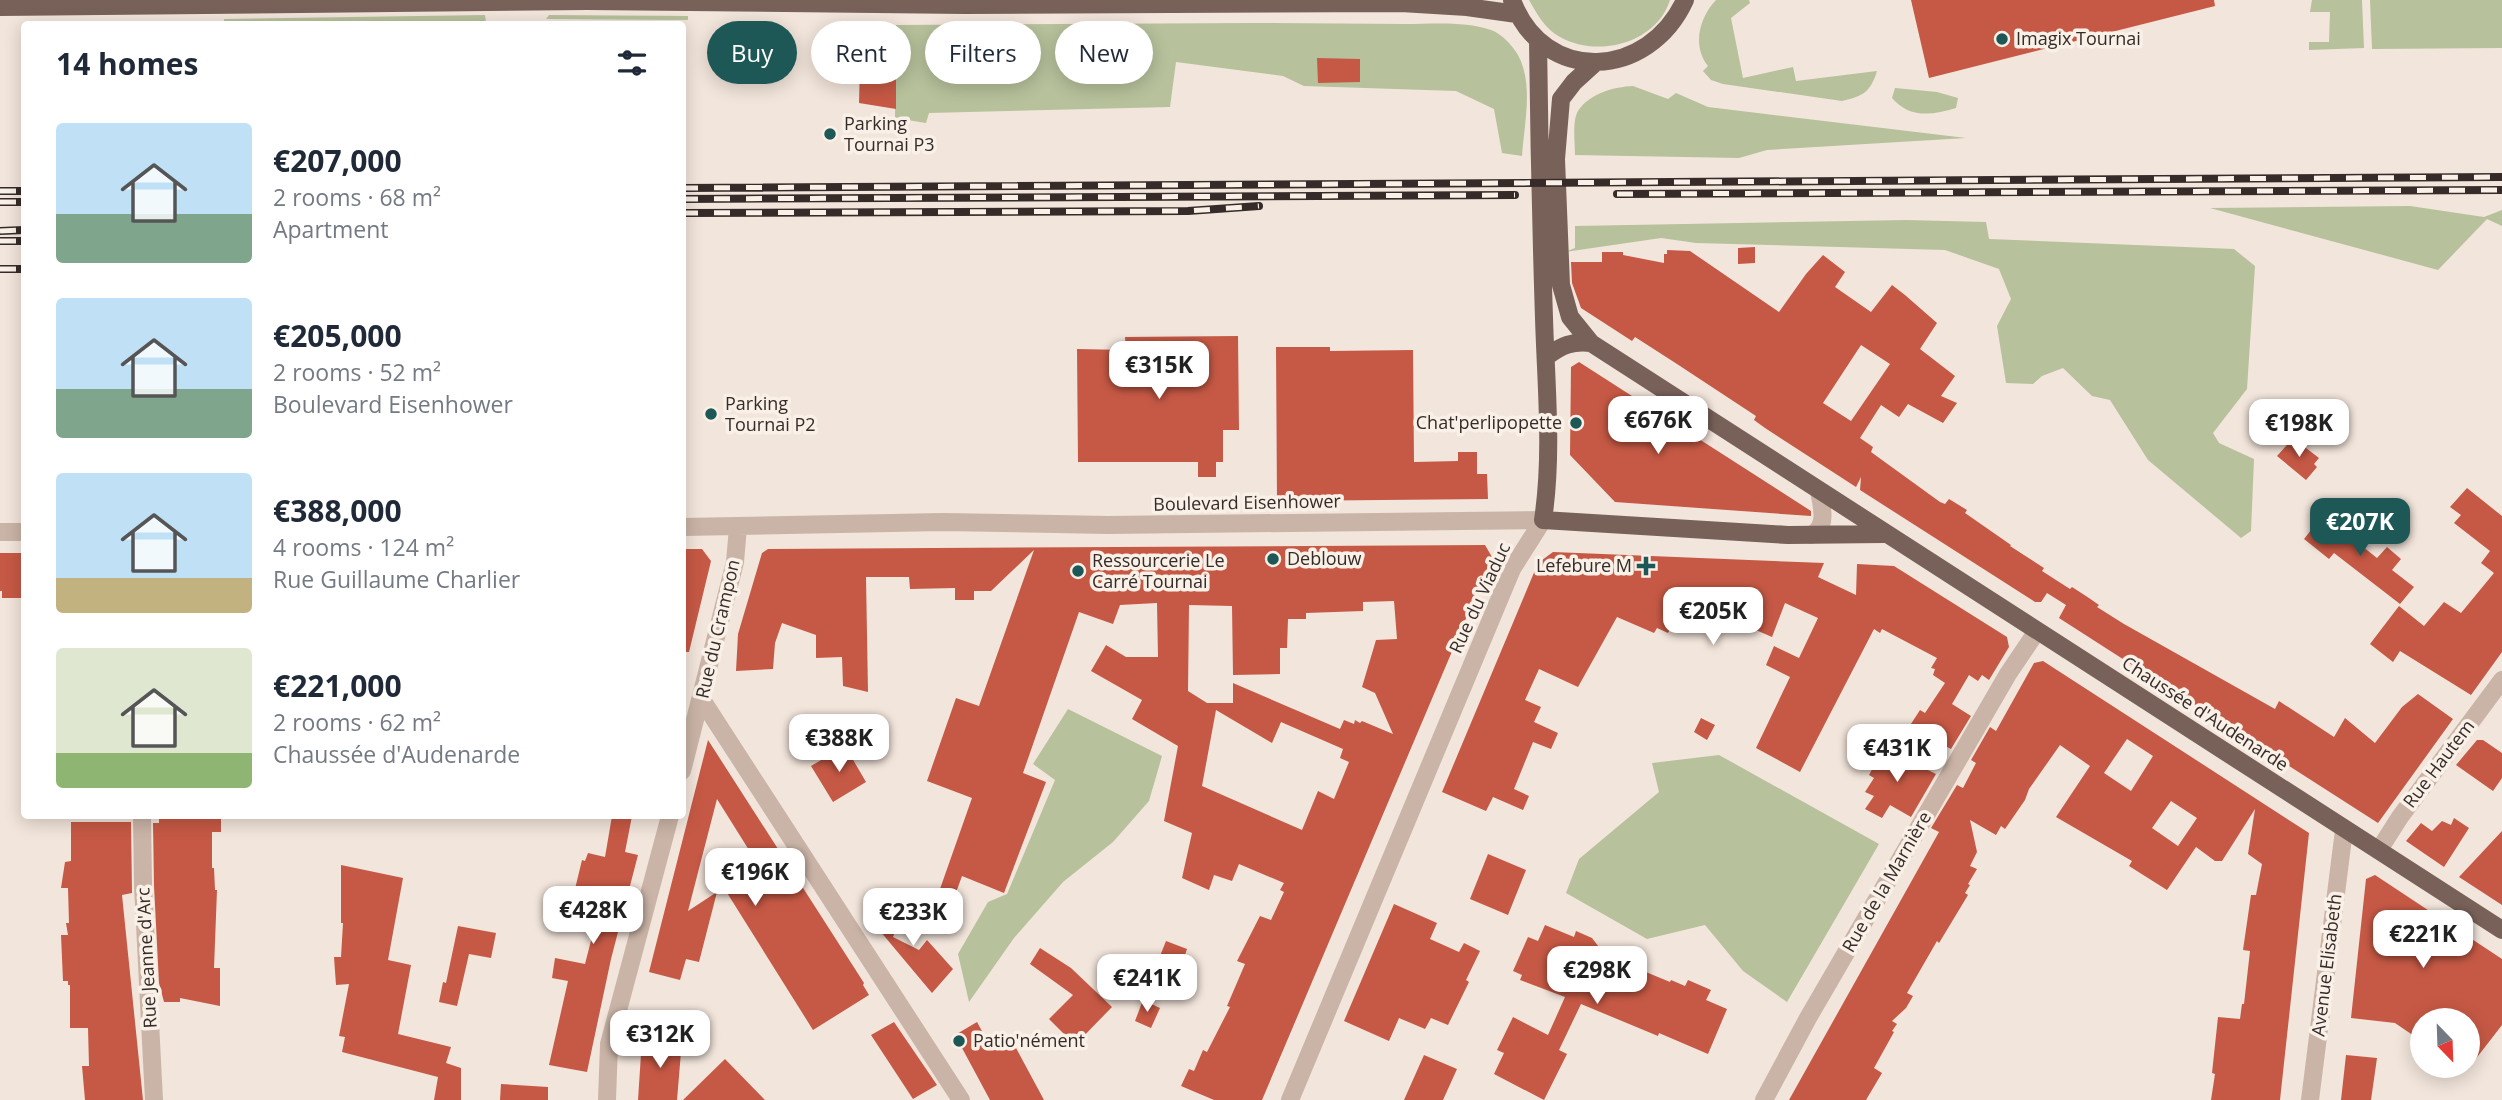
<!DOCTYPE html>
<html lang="en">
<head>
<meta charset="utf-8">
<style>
	:root { --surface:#fff; --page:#f6f6f7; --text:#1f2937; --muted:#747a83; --accent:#1d5857 }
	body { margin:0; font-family:"Open Sans",sans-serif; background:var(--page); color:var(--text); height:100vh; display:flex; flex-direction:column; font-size:26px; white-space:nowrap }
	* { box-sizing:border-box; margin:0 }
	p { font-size:23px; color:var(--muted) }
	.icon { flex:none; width:38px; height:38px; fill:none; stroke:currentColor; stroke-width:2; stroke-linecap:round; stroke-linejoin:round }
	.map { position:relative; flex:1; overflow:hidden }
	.panel { position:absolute; left:21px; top:21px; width:665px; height:798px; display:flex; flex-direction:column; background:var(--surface); border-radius:7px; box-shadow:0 4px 18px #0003 }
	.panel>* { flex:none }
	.hud { position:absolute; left:707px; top:21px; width:665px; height:63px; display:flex; gap:14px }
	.needle { width:46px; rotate:157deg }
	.buttons { position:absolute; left:2410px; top:1008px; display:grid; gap:14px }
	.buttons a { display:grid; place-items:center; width:70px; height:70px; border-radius:50%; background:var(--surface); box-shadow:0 4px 18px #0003; font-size:35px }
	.price { position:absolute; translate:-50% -60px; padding:0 16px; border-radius:14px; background:#fff; color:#222; font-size:23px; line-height:46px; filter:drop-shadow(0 2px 4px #0008) }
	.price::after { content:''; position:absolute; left:50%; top:42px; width:21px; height:16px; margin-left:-10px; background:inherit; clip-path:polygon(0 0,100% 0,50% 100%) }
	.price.selected { background:var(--accent); color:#fff }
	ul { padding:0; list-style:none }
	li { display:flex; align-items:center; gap:21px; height:175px; padding:0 35px }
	li span { display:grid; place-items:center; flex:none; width:196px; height:140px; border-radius:7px; color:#555 }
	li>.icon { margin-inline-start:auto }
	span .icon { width:84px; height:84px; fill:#fffc; stroke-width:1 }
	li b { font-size:30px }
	h2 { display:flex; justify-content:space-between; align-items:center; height:84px; padding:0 35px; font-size:30px }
	.pill { padding:0 24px; border-radius:32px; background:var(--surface); box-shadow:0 4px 18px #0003; font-size:24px; line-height:63px }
	.pill.selected { background:var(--accent); color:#fff }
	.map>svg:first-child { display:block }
	.green { fill:#b7c19b }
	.building { fill:#c65945; fill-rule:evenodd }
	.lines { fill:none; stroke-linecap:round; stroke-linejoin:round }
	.minor { stroke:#cab4a7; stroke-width:18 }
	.tertiary { stroke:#cab4a7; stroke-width:18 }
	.primary { stroke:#786159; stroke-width:18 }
	.rail-casing { stroke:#362b28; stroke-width:8 }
	.rail { stroke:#f9f0e7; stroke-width:5; stroke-dasharray:16; stroke-linecap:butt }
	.poi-dot { fill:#1d5857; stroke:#f9f0e7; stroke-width:2.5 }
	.labels { text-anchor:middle; stroke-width:7; stroke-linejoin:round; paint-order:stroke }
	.poi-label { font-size:18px; fill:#362b28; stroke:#f9f0e7; text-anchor:start }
	.street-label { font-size:18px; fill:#362b28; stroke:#f9f0e7 }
</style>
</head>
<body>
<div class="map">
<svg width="2502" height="1100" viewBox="0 0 2502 1100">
	<rect width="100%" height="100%" fill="#f2e5db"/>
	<path class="green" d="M 1529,0 L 1670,0 C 1656,44 1597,58 1560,37 C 1545,29 1537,14 1529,0 Z
		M 1716,0 L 1749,0 L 1750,3 L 1731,18 L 1743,78 L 1793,67 L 1796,81 L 1877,71 C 1870,93 1863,96 1842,101 L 1723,84 L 1711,80 L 1703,71 L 1708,66 C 1692,46 1699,18 1716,0 Z
		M 2312,0 L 2362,0 L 2364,48 L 2309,50 L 2309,42 L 2329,42 L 2330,12 L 2310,12 Z
		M 2370,0 L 2502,0 L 2502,48 L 2372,49 Z
		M 485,15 L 486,22 L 224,22 L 224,19 Z
		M 549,15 L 688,16 L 688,20 L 546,19 Z
		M 1254,23 C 1305,23 1355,24 1405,24 C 1433,24 1465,21 1491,30 C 1502,34 1512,45 1518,55 C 1534,85 1524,124 1522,156 L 1502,153 L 1494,109 L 1456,91 L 1304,86 L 1283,76 L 1176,62 L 1170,107 L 929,113 L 926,123 L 895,118 L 896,25 Z
		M 1633,86 L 1668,99 L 1676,93 L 1708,107 L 1966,138 L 1767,150 L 1739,158 L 1575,155 C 1575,143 1572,121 1578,111 C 1590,93 1614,87 1633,86 Z
		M 1895,88 L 1937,92 L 1958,98 L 1956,108 C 1932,115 1910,119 1892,98 Z
		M 2410,206 L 2484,217 L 2502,210 L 2502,226 L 2487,219 L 2438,270 L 2210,208 Z
		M 1906,220 L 1986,222 L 1989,239 L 2234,249 L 2255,266 L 2247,389 L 2213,433 L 2219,443 L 2254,459 L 2251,531 L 2241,538 L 2148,460 L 2110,400 L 2092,396 L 2063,368 L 2042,376 L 2033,384 L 2006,383 L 1997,326 L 2011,299 L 1999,269 L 1945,250 L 1696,243 L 1661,238 L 1565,252 L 1575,248 L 1575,226 Z
		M 1068,709 L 1162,756 L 1149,801 L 1113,842 L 1063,882 L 1014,938 L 969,1002 L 958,954 L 988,902 L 1007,894 L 1055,780 L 1033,764 Z
		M 1719,755 L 1879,844 L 1787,1002 L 1743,971 L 1705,925 L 1647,939 L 1566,893 L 1579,859 L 1659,792 L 1652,763 Z"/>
	<path class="building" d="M 1911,0 L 2214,0 L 2215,6 L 1929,78 Z
		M 1317,58 L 1360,59 L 1360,82 L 1318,83 Z
		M 896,62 L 896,109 L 859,103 L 860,63 Z
		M 1755,247 L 1755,263 L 1738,264 L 1738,248 Z
		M 1667,250 L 1690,251 L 1779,312 L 1806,274 L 1823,255 L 1845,272 L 1835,287 L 1871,312 L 1892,285 L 1905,295 L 1937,323 L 1920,349 L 1955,376 L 1941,396 L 1957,403 L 1943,423 L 1908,404 L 1899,417 L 1881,405 L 1860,438 L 1873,447 L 1871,452 L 1940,502 L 1945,504 L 1949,499 L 1967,510 L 1965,513 L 2011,545 L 2010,546 L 2044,568 L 2042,571 L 2070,589 L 2072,587 L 2089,598 L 2099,605 L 2097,607 L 2124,624 L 2275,709 L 2279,701 L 2334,737 L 2345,718 L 2375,743 L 2402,707 L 2418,694 L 2453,719 L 2378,823 L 2059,618 L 2066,605 L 2047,593 L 2041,602 L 2035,602 L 1860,490 L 1861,477 L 1856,487 L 1765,428 L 1754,420 L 1756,416 L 1677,364 L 1635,337 L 1632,341 L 1581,308 L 1572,283 L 1571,262 L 1602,262 L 1602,252 L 1623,252 L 1623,255 L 1664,263 L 1664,254 L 1667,254 ZM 1861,345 L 1890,364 L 1851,421 L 1823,403 Z
		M 1238,336 L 1239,430 L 1223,430 L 1223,462 L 1216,462 L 1216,477 L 1198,477 L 1198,462 L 1078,462 L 1077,349 L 1126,350 L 1125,337 Z
		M 1276,347 L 1330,347 L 1330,351 L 1413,350 L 1414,462 L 1458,461 L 1458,452 L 1477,452 L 1477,474 L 1487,474 L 1488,499 L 1277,501 Z
		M 1579,362 L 1811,511 L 1811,516 L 1615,502 L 1570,455 L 1571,367 Z
		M 2293,438 L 2319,458 L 2314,464 L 2317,467 L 2306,480 L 2277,456 Z
		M 2467,488 L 2502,516 L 2502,652 L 2471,695 L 2400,651 L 2393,662 L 2370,644 L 2399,606 L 2424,626 L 2444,602 L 2461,613 L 2494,573 L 2481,563 L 2490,551 L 2454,523 L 2461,515 L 2450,507 Z
		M 2323,515 L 2377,558 L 2387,547 L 2401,559 L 2392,570 L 2414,587 L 2400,604 L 2334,553 L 2329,559 L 2304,539 Z
		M 1485,545 L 1492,557 L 1262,1100 L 1214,1100 L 1181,1086 L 1189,1069 L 1194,1071 L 1203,1050 L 1207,1052 L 1230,1007 L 1227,1006 L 1245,964 L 1237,961 L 1260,916 L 1271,920 L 1284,892 L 1280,890 L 1284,883 L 1239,864 L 1232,881 L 1214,875 L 1209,890 L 1182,878 L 1192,833 L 1164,821 L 1178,746 L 1132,719 L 1142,700 L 1091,671 L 1106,645 L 1126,657 L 1158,657 L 1157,603 L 1120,605 L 1113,624 L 1079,612 L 1023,773 L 1046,782 L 1004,893 L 962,876 L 949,912 L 934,906 L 972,798 L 927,781 L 956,698 L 979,706 L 1034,550 L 991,591 L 974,591 L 974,600 L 955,600 L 955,588 L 910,589 L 909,577 L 866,577 L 868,692 L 843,686 L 842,657 L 816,658 L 816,635 L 782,623 L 775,643 L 773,669 L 736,671 L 738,634 L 762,553 L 768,549 ZM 1394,601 L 1397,639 L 1376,640 L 1362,687 L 1375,693 L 1393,734 L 1362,721 L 1360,723 L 1355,720 L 1354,724 L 1344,720 L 1340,729 L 1233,683 L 1233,703 L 1207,703 L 1188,691 L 1189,605 L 1232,606 L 1233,675 L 1280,674 L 1280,648 L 1287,648 L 1288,619 L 1306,619 L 1306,613 L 1363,611 L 1363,602 ZM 1216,710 L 1272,743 L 1281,722 L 1343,749 L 1340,758 L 1349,762 L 1334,799 L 1318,791 L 1302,830 L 1202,786 Z
		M 682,549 L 702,549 L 711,561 L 689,652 L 682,652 Z
		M 1553,552 L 1824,563 L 1818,577 L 1856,595 L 1857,564 L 1894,566 L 2007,637 L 2009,647 L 1989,680 L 1982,675 L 1978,681 L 1969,675 L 1952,704 L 1971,716 L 1951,749 L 1909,727 L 1920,710 L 1925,713 L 1945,683 L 1933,675 L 1935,669 L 1931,668 L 1937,658 L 1882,629 L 1880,633 L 1874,629 L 1800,772 L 1756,748 L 1790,677 L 1766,665 L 1774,646 L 1799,658 L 1818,618 L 1785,603 L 1772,637 L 1742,624 L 1740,629 L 1701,613 L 1699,617 L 1691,613 L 1682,624 L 1675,620 L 1668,633 L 1657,628 L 1654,633 L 1617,617 L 1578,687 L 1539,669 L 1525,700 L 1541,707 L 1534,722 L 1558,733 L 1551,749 L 1533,742 L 1514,789 L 1529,796 L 1523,810 L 1493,797 L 1486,811 L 1442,792 L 1538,563 Z
		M 0,553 L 24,553 L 24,598 L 2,598 L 2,591 L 0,591 Z
		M 2043,661 L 2309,833 L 2280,1100 L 2211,1100 L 2215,1074 L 2212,1073 L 2218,1017 L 2240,1019 L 2242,1004 L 2244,1004 L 2250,951 L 2243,950 L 2251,895 L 2256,895 L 2262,864 L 2248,854 L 2255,809 L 2222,861 L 2215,861 L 2196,847 L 2167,890 L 2129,866 L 2132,861 L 2056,817 L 2090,766 L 2060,745 L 2029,789 L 2025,800 L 2005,829 L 2001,826 L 1996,835 L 1970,820 L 1977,852 L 1970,866 L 1977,869 L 1968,884 L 1970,885 L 1965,893 L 1968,895 L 1939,943 L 1937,941 L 1907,993 L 1913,996 L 1906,1008 L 1892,1021 L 1897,1024 L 1892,1031 L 1894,1032 L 1874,1068 L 1882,1073 L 1866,1100 L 1789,1100 L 1939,832 L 1931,828 L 1957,785 L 1963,788 L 1976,763 L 1971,760 L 1990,727 L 1996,731 L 2034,663 ZM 2127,739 L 2153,756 L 2131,791 L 2104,773 ZM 2171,801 L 2197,818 L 2178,846 L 2152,828 Z
		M 1701,718 L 1715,725 L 1707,740 L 1694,732 Z
		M 708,740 L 864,983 L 863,985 L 869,995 L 813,1030 L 724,888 L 759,866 L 717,799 L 688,911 L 717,892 L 699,962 L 686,959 L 680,980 L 649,972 Z
		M 2477,740 L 2483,740 L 2502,753 L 2502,778 L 2493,791 L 2456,765 Z
		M 845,746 L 866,782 L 833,802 L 811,766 Z
		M 1879,746 L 1936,774 L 1911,817 L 1890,805 L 1882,818 L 1865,809 L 1874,796 L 1865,792 L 1874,778 L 1869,775 L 1876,762 L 1872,759 Z
		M 159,816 L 221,816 L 221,832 L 212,832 L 212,868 L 214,868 L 215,890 L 217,890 L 214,968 L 220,968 L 220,1006 L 180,998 L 180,1002 L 164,1002 L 159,983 L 154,886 L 153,823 L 159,823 Z
		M 612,816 L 632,816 L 625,852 L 638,855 L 611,959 L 587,1072 L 549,1065 L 568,981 L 552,978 L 555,958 L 585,964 L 594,929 L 567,922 L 582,860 L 585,861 L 588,853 L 605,857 Z
		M 2454,818 L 2469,828 L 2444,867 L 2406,841 L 2421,823 L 2432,831 L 2442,821 L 2451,825 Z
		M 71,822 L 131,822 L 132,893 L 122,895 L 143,1100 L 85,1100 L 82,1066 L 89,1066 L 88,1028 L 70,1028 L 70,985 L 68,985 L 68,981 L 63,981 L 61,935 L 68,935 L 66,923 L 69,923 L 68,888 L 61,888 L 65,862 L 71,861 Z
		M 2502,831 L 2502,905 L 2459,877 Z
		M 1488,854 L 1526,870 L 1508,915 L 1470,899 Z
		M 341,865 L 403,878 L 388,960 L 411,965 L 398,1034 L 451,1047 L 446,1063 L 461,1068 L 461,1100 L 434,1100 L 438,1077 L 342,1052 L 345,1037 L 339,1036 L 349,984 L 336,985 L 334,957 L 341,957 L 343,923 L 341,923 Z
		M 2375,875 L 2502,959 L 2502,1025 L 2468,1069 L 2468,1020 L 2422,1020 L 2422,1030 L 2417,1038 L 2395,1023 L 2351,1018 L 2366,879 Z
		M 887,893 L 903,911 L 893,937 L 919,950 L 927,940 L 953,969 L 932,993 L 875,925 Z
		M 1394,904 L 1437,923 L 1430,939 L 1459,952 L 1464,943 L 1480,951 L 1466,980 L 1469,982 L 1448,1025 L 1431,1018 L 1425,1029 L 1399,1018 L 1389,1041 L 1344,1021 Z
		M 1545,925 L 1574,937 L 1576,931 L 1592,938 L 1605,955 L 1670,982 L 1671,980 L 1685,986 L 1688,980 L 1711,990 L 1706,1000 L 1727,1009 L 1708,1054 L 1659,1033 L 1658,1036 L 1581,1004 L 1559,1050 L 1567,1054 L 1544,1100 L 1494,1074 L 1504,1053 L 1497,1050 L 1513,1017 L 1548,1035 L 1565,997 L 1520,980 L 1522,975 L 1513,971 L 1528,937 L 1538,941 Z
		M 458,926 L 496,933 L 491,958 L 469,954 L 457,1006 L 439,1002 L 443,982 L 446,983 Z
		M 1166,941 L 1187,949 L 1180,970 L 1158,961 Z
		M 1040,948 L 1071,968 L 1112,1007 L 1075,1045 L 1049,1019 L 1073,995 L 1030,964 Z
		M 1143,1000 L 1160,1008 L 1151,1028 L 1135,1021 Z
		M 894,1022 L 937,1085 L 913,1099 L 871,1035 Z
		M 977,1022 L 989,1044 L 1000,1037 L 1005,1046 L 1009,1044 L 1013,1050 L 1016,1048 L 1044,1100 L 990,1100 L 955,1035 Z
		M 642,1039 L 682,1040 L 677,1100 L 638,1100 Z
		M 1424,1055 L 1457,1069 L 1443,1100 L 1404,1100 Z
		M 2346,1055 L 2377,1058 L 2371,1100 L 2341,1100 Z
		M 725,1059 L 765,1100 L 683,1100 Z
		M 501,1084 L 548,1087 L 548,1100 L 500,1100 Z"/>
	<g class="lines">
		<path class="minor" d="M 702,700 L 961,1100
			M 142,816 L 143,886 L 154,1100
			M 2379,850 L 2400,817 L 2502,680
			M 1764,1100 L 1808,1018 L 2008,674 L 2037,631
			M 2310,1100 L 2344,830"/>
		<path class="tertiary" d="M 682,527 L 943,522 L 1108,525 L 1543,520
			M 0,532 L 24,532
			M 1811,535 C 1828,528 1822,506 1819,491
			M 682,771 L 735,562 L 738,527
			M 607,1100 L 609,1044 L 670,816
			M 1290,1100 L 1512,569 L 1543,520"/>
		<path class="primary" d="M 1512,0 C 1544,86 1649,79 1685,0
			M 0,7 L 587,1 L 966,5 L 1401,3 L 1467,7 L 1517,14
			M 1538,40 C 1539,133 1541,225 1544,318 C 1546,386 1553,453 1543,520 L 1788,535 L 1884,534
			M 1596,62 L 1574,82 L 1561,99 L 1556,159 L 1561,285 L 1570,317 L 1591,343 L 2502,930
			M 1546,357 C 1562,345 1572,341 1591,343"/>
		<g class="rail-casing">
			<path id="rail" d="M 682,188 L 2502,177
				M 0,191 L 24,191
				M 1617,194 L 2502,190
				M 682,199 L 1515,195
				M 0,202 L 24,202
				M 682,213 L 1188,211 L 1259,206
				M 0,231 L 24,230
				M 0,241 L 24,241
				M 0,269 L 24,269"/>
		</g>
		<use href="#rail" class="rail"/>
	</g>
	<g class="poi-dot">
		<circle cx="2002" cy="39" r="7"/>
		<circle cx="830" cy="134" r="7"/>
		<circle cx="711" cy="414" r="7"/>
		<circle cx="1576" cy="423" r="7"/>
		<circle cx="1273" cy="559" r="7"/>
		<path d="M1642.5 555.5h7v7h7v7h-7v7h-7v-7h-7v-7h7z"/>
		<circle cx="1078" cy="571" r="7"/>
		<circle cx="959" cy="1041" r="7"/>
	</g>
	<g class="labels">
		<g class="poi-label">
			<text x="2016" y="45">Imagix Tournai</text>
			<text x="844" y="130">Parking<tspan x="844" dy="21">Tournai P3</tspan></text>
			<text x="725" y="410">Parking<tspan x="725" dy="21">Tournai P2</tspan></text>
			<text x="1562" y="429" text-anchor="end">Chat'perlipopette</text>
			<text x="1287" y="565">Deblouw</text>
			<text x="1092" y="567">Ressourcerie Le<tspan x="1092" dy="21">Carré Tournai</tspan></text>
			<text x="1632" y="572" text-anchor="end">Lefebure M</text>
			<text x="973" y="1047">Patio'nément</text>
		</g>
		<g class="street-label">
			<text transform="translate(1247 503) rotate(-1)" y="6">Boulevard Eisenhower</text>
			<text transform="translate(1480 598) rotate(-65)" y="6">Rue du Viaduc</text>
			<text transform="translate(718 629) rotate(-77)" y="6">Rue du Crampon</text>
			<text transform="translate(2205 714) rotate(33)" y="6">Chaussée d'Audenarde</text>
			<text transform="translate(2439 764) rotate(-53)" y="6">Rue Hautem</text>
			<text transform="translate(1887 882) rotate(-60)" y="6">Rue de la Marnière</text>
			<text transform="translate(147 958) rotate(-93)" y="6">Rue Jeanne d'Arc</text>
			<text transform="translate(2327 965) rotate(-83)" y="6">Avenue Elisabeth</text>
		</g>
	</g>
</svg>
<div class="buttons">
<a><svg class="needle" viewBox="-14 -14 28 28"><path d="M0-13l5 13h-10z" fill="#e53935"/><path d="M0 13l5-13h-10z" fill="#747a83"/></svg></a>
</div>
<b class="price" style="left:1159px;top:401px">€315K</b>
<b class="price" style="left:1658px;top:456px">€676K</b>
<b class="price" style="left:2299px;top:459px">€198K</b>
<b class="price selected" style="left:2360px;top:558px">€207K</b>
<b class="price" style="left:1713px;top:647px">€205K</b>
<b class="price" style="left:839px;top:774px">€388K</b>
<b class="price" style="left:1897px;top:784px">€431K</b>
<b class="price" style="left:755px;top:908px">€196K</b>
<b class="price" style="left:593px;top:946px">€428K</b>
<b class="price" style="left:913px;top:948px">€233K</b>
<b class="price" style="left:2423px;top:970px">€221K</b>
<b class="price" style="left:1597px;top:1006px">€298K</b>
<b class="price" style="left:1147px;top:1014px">€241K</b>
<b class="price" style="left:660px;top:1070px">€312K</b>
<div class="hud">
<a class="pill selected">Buy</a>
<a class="pill">Rent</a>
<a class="pill">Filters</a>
<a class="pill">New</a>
</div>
<section class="panel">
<h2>14 homes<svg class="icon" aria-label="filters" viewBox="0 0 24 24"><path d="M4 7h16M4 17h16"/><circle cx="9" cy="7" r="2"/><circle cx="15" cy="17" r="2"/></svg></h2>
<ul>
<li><span style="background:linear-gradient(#bfe0f5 65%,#7fa58c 0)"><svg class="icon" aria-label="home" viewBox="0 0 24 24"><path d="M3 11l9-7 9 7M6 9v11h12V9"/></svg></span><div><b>€207,000</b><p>2 rooms · 68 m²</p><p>Apartment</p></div></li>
<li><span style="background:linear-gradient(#bfe0f5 65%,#7fa58c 0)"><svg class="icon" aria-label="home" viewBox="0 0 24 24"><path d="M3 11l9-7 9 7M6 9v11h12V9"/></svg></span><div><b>€205,000</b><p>2 rooms · 52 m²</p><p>Boulevard Eisenhower</p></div></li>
<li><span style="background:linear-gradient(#bfe0f5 75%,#c2b280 0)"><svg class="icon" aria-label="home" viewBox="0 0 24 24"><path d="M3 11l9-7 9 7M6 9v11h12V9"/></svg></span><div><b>€388,000</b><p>4 rooms · 124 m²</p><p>Rue Guillaume Charlier</p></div></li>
<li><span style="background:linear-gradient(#dfe7d0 75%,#8fb573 0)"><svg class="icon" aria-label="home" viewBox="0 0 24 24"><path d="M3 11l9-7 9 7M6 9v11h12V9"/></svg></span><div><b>€221,000</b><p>2 rooms · 62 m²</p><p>Chaussée d'Audenarde</p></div></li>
</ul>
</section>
</div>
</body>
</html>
